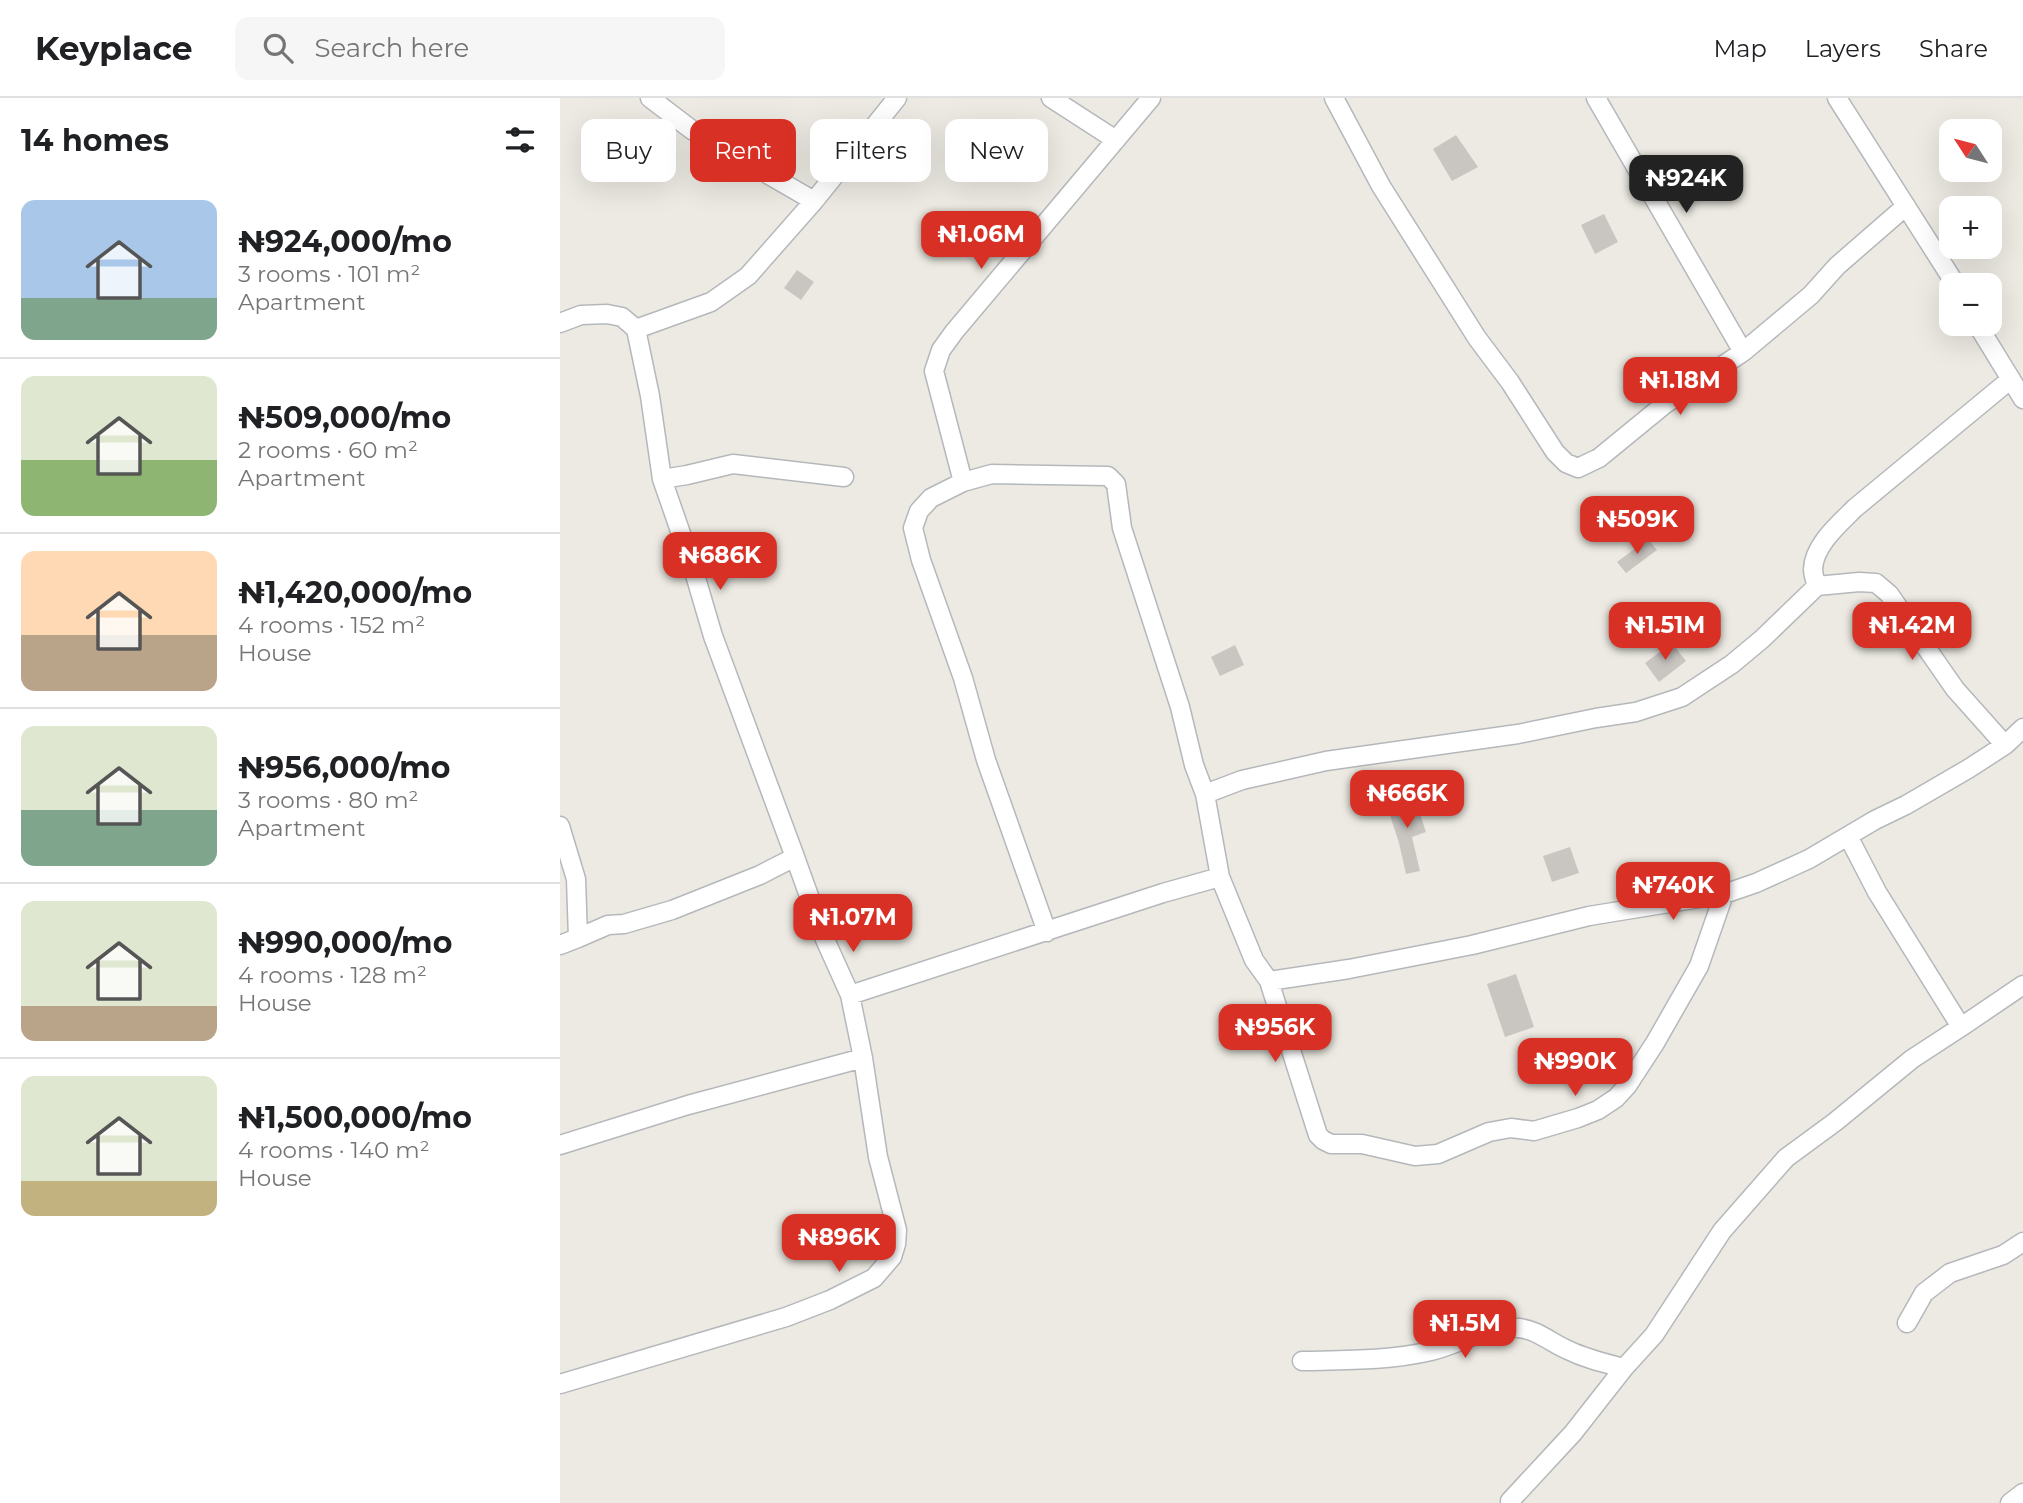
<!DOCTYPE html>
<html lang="en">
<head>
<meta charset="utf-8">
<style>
	:root { --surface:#fff; --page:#f6f6f6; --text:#202124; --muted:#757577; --line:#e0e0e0; --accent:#d93025 }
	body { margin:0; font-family:Montserrat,sans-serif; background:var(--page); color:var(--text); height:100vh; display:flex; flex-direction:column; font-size:26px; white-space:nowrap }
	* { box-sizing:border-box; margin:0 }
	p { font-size:23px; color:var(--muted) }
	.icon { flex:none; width:38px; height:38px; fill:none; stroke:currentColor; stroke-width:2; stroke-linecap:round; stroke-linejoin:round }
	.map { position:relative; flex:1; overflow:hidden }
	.panel { display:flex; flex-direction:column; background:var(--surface); width:560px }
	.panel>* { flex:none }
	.hud { position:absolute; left:21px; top:21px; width:665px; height:63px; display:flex; gap:14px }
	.needle { width:46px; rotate:306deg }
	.fabs { position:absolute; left:1379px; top:21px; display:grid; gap:14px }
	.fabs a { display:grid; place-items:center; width:63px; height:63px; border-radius:14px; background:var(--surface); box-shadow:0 7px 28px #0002; font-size:35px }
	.price { position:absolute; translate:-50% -60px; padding:0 16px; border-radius:14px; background:var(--accent); color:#fff; font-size:23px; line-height:46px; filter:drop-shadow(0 2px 4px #0008) }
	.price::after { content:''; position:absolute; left:50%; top:42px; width:21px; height:16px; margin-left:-10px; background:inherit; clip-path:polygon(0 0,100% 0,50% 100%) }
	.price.on { background:#222; color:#fff }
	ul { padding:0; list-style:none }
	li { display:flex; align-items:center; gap:21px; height:175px; padding:0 21px }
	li+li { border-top:2px solid var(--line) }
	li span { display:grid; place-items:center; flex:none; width:196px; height:140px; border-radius:14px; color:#555 }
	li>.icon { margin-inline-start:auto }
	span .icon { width:84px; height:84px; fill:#fffc; stroke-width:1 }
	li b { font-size:30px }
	h2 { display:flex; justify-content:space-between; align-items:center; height:84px; padding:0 21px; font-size:30px }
	.tag { padding:0 24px; border-radius:14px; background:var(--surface); box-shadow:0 7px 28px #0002; font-size:24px; line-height:63px }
	.tag.on { background:var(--accent); color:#fff }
	header { display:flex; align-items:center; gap:42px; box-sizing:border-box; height:98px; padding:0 35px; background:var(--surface); border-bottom:2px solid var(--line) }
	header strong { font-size:33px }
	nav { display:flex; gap:38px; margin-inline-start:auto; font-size:24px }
	.search { width:490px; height:63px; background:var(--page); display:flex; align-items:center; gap:18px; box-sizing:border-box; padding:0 24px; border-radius:14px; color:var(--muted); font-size:26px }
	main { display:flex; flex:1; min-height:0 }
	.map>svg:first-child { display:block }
	.building { fill:#c9c6c2 }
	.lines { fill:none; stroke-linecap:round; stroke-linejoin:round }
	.minor-casing { stroke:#b5b8bb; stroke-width:21 }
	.minor { stroke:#fff; stroke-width:18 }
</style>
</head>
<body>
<header>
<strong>Keyplace</strong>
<div class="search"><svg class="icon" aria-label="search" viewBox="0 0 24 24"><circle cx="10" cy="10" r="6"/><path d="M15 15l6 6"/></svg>Search here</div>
<nav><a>Map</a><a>Layers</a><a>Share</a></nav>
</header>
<main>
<section class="panel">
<h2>14 homes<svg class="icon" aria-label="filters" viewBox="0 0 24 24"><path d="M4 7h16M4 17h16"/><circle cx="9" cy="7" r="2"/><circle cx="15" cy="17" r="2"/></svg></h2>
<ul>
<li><span style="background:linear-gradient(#a9c7e8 70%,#7fa58c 0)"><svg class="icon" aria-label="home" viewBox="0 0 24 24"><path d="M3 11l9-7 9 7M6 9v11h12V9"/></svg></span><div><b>₦924,000/mo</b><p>3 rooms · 101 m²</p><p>Apartment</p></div></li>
<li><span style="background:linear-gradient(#dfe7d0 60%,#8fb573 0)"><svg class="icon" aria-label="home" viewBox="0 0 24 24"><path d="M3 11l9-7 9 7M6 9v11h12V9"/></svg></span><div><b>₦509,000/mo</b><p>2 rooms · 60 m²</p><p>Apartment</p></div></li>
<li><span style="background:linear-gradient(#ffd9b3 60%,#b9a48a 0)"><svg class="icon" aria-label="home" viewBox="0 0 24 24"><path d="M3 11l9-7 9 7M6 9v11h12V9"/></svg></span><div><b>₦1,420,000/mo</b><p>4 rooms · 152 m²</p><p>House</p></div></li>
<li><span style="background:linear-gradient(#dfe7d0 60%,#7fa58c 0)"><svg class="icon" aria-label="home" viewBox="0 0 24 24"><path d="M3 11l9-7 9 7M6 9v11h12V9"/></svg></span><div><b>₦956,000/mo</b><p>3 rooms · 80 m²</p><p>Apartment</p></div></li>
<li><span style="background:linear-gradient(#dfe7d0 75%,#b9a48a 0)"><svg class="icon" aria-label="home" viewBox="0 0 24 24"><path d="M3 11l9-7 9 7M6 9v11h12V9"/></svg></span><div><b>₦990,000/mo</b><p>4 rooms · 128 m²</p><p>House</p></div></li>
<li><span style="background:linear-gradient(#dfe7d0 75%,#c2b280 0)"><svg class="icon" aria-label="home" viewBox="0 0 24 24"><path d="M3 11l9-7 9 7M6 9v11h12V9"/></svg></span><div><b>₦1,500,000/mo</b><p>4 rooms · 140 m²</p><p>House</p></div></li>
</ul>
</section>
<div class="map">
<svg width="1463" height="1405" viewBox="0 0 1463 1405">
	<rect width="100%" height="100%" fill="#eceae2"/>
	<path class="building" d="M 896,37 L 918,69 L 892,83 L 873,51 Z
		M 1044,116 L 1058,144 L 1035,156 L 1021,127 Z
		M 237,172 L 254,184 L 241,202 L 224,190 Z
		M 1088,441 L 1097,452 L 1066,475 L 1057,464 Z
		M 1112,545 L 1126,563 L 1099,584 L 1085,565 Z
		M 675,547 L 684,567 L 660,578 L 651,559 Z
		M 854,698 L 866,734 L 852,739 L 860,773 L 846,776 L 839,745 L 827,708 Z
		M 1010,749 L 1019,775 L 992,784 L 983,758 Z
		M 956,876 L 974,929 L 945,939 L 927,886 Z"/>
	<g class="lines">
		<g class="minor-casing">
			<path id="minor" d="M 90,0 L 132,32 L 254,103
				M 491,0 L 556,42
				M 774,0 L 821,88 L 917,240 L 950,284 L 995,354 L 1006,365 L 1018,370 L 1039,360 L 1105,306 L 1183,254 L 1251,197 L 1277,168 L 1346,108
				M 1036,0 L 1183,254
				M 1277,0 L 1396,187
				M 0,225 L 21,217 L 47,216 L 62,219 L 76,231 L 90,298 L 102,381 L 133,470 L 153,538 L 235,759
				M 1417,226 L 1463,301
				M 76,231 L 151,204 L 188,178 L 254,103 L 337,0
				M 102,381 L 127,377 L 173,366 L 284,379
				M 403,384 L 374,273 L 381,252 L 394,234 L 591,0
				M 1257,488 C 1255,482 1253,477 1253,471 C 1254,447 1279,426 1295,410 L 1451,281
				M 0,728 L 16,781 L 18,840 L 48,827 L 64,826 L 112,812 L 200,777 L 235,759 L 263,837 L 290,897 L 603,795 L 660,779 L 645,696
				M 660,779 L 694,862 L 709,883 L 758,1037 L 763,1042 L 771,1046 L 802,1046 L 855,1058 L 878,1056 L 929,1034 L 951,1030 L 974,1033 L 1018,1020 L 1038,1012 L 1056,1000 L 1067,988 L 1095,945 L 1139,868 L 1164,796
				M 487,834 L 426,662 L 403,580 L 361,462 L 353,430 L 359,413 L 371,400 L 403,384 L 432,376 L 548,378 L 556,386 L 562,430 L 620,609 L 634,667 L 645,696 L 682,682 L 766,663 L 958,636 L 1036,620 L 1076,614 L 1122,599 L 1172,566 L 1202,541 L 1257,488 L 1299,484 L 1316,485 L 1329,496 L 1395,591 L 1445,647
				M 0,847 L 18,840
				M 709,883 L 789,871 L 912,847 L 1029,818 L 1164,796 L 1196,785 L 1249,761 L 1315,722 L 1346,707 L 1408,671 L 1445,647 L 1463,630
				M 1401,929 L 1463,887
				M 0,1047 L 128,1007 L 303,960
				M 1347,1225 L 1364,1195 L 1390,1175 L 1443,1157 L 1463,1144
				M 742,1263 C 785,1262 828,1263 871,1253 C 900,1246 927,1227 959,1230 C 978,1232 991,1245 1008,1252 C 1026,1261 1044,1265 1064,1270
				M 0,1286 L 226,1219 L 270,1202 L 314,1180 L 332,1159 L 336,1146 L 337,1132 L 318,1059 L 303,960 L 290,897
				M 950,1403 L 1013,1335 L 1064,1270 L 1094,1237 L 1162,1133 L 1226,1060 L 1275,1024 L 1352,961 L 1401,929 L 1317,794 L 1288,738
				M 1450,1405 L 1463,1395"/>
		</g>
		<use href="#minor" class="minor"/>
	</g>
</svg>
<div class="fabs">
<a><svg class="needle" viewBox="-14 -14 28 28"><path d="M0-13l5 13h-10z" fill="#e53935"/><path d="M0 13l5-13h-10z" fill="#757577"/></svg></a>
<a>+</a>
<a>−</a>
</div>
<b class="price on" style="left:1126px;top:117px">₦924K</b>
<b class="price" style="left:421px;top:173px">₦1.06M</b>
<b class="price" style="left:1120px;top:319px">₦1.18M</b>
<b class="price" style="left:1077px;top:458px">₦509K</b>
<b class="price" style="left:160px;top:494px">₦686K</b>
<b class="price" style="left:1105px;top:564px">₦1.51M</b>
<b class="price" style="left:1352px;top:564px">₦1.42M</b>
<b class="price" style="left:847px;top:732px">₦666K</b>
<b class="price" style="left:1113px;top:824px">₦740K</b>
<b class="price" style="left:293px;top:856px">₦1.07M</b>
<b class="price" style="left:715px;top:966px">₦956K</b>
<b class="price" style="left:1015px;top:1000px">₦990K</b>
<b class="price" style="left:279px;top:1176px">₦896K</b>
<b class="price" style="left:905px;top:1262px">₦1.5M</b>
<div class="hud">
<a class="tag">Buy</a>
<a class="tag on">Rent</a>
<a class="tag">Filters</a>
<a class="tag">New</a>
</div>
</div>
</main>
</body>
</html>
